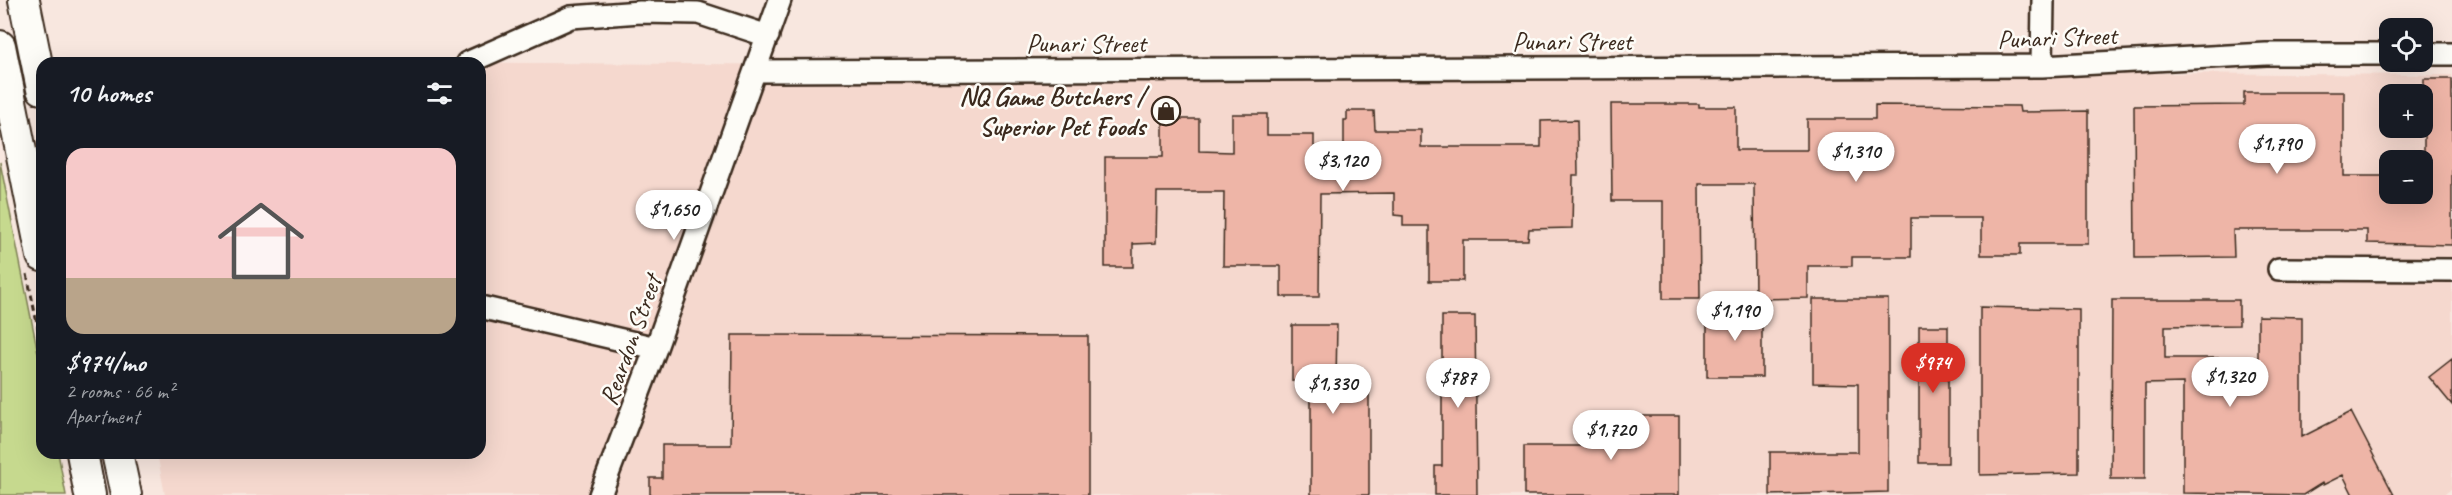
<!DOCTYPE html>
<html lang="en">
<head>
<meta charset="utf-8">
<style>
	:root { --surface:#171b24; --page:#20242c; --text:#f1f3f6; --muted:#9ea1a6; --accent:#d93025 }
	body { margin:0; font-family:Caveat,sans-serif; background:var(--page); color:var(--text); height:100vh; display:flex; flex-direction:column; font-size:22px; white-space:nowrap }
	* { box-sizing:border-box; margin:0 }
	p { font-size:20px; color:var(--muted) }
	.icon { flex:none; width:33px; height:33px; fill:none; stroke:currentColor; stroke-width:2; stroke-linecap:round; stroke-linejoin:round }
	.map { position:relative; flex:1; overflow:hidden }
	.panel { position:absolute; left:36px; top:57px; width:450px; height:402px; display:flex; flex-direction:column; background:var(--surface); border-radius:18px; box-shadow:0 6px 24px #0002 }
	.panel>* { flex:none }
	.buttons { position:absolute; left:2379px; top:18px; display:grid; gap:12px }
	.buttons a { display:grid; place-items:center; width:54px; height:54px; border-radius:12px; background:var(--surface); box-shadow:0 6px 24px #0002; font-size:30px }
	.price { position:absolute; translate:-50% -51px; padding:0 14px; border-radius:21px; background:#fff; color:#222; font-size:20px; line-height:39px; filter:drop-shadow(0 2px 3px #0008) }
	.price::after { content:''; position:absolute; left:50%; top:36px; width:18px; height:14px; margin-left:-9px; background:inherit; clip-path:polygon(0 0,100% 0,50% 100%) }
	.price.selected { background:var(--accent); color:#fff }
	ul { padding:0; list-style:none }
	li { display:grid; align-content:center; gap:12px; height:318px; padding:0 30px }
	li span { display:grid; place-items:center; height:186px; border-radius:18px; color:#555 }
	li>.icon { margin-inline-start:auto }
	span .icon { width:108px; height:108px; fill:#fffc; stroke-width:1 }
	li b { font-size:26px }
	h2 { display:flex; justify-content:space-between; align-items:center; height:72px; padding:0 30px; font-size:26px }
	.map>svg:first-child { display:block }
	.built { fill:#f5d8ce; fill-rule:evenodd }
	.green { fill:#c6d98e; stroke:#808256; stroke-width:1.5 }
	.building { fill:#eeb5a7; stroke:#3b2a1e; stroke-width:1.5 }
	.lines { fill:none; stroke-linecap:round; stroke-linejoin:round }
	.minor-casing { stroke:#3b2a1e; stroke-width:26 }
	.secondary-casing { stroke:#3b2a1e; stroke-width:34 }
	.path { stroke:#3b2a1e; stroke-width:3; stroke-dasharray:6 4.5; stroke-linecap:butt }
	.minor { stroke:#fdfcf7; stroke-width:21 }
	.secondary { stroke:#fdfcf7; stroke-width:30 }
	.labels { text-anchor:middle; stroke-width:5; stroke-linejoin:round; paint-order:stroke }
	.street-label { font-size:26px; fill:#3b2a1e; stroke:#fdfcf7 }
	.poi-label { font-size:26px; font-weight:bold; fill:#3b2a1e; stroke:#fdfcf7; text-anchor:end }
</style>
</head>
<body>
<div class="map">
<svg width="2452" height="495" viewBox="0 0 2452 495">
	<rect width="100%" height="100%" fill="#f8e7df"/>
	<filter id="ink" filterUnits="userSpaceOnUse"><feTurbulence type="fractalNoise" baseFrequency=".0167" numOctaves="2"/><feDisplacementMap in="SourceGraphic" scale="12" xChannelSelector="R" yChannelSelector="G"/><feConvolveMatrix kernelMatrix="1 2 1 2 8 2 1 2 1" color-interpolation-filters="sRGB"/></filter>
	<g filter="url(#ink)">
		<path class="built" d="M 77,60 L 2452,75 L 2452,488 L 2444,495 L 165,495 L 157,453 L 480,453 L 480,63 L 77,63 ZM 2390,94 L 2422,94 L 2422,128 L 2390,128 ZM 2390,160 L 2422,160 L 2422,194 L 2390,194 Z"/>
		<path class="green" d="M 0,162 L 42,373 L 42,453 L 58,453 L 66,495 L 0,495 Z"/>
		<path class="building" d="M 2424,79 L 2452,79 L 2452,245 L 2367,243 L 2367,230 L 2233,230 L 2234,257 L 2135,258 L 2134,106 L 2244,105 L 2244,92 L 2344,92 L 2344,176 L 2390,176 L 2390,194 L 2424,194 Z
			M 1611,104 L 1699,104 L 1699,107 L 1736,107 L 1736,150 L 1807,150 L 1807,119 L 1875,119 L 1875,105 L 2019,106 L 2020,112 L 2088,111 L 2088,244 L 2020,244 L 2020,255 L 1981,255 L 1981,218 L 1911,218 L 1911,257 L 1852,257 L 1852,266 L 1808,266 L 1808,298 L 1755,299 L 1754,184 L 1699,184 L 1700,299 L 1663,299 L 1663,201 L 1612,201 Z
			M 1347,111 L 1374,111 L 1375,130 L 1421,130 L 1421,147 L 1541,147 L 1541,121 L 1577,120 L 1578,175 L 1573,175 L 1572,228 L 1529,229 L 1528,240 L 1463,240 L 1463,281 L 1429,281 L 1429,226 L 1403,226 L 1403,216 L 1394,215 L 1394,193 L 1320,194 L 1319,297 L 1281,297 L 1281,266 L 1223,266 L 1224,192 L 1157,192 L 1156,243 L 1133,244 L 1133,267 L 1105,267 L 1105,157 L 1163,157 L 1163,119 L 1199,119 L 1199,151 L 1232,152 L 1232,114 L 1267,114 L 1267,135 L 1314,135 L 1314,172 L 1344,173 L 1344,120 L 1347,120 Z
			M 1813,299 L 1888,299 L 1888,492 L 1770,495 L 1770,452 L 1858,452 L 1858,384 L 1813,383 Z
			M 2112,300 L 2239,300 L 2239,325 L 2165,326 L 2165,358 L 2258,358 L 2258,316 L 2302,317 L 2302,437 L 2351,412 L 2394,495 L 2353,495 L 2343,475 L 2323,485 L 2322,483 L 2303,495 L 2183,493 L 2183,383 L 2145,384 L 2145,479 L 2111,479 Z
			M 1707,307 L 1762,307 L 1762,377 L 1707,377 Z
			M 1980,307 L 2079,309 L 2079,473 L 1980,475 Z
			M 1442,316 L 1475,316 L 1477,495 L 1435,495 L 1435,466 L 1442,466 Z
			M 1292,325 L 1337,325 L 1336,381 L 1369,382 L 1369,495 L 1311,495 L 1311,382 L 1292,381 Z
			M 1919,326 L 1948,326 L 1948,463 L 1919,463 Z
			M 732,335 L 1088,336 L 1088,495 L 650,495 L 650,478 L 662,478 L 662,445 L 731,445 Z
			M 2452,359 L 2452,405 L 2429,377 Z
			M 1603,416 L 1679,416 L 1679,495 L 1524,495 L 1524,446 L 1603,446 Z"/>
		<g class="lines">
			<g class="minor-casing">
				<path id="minor" d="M 2422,54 L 2452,54
					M 467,63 L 571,17 L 640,12 L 698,13 L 768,36
					M 2042,66 L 2043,0
					M 755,71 L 2042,66 L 2266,54 L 2390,54
					M 2279,269 L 2452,270
					M 480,307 L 656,348
					M 600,495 L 656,348 L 780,0"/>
			</g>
			<g class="secondary-casing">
				<path id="secondary" d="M 24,0 L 42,89
					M 0,46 L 42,256
					M 82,453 L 90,495
					M 117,453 L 126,495"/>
			</g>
			<path class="path" d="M 27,274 L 42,348"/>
			<use href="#minor" class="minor"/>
			<use href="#secondary" class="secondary"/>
		</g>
	</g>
	<defs>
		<g id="shop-ring" transform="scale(1.5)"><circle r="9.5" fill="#fdfcf7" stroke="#3b2a1e" stroke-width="1.5"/><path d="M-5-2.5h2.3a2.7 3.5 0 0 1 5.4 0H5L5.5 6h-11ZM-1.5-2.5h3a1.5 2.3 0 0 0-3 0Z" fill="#3b2a1e"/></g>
	</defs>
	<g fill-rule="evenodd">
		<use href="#shop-ring" x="1166" y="111"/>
	</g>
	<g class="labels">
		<g class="street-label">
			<text transform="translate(2057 37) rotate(-2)" y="9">Punari Street</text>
			<text x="1572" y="50">Punari Street</text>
			<text x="1086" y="52">Punari Street</text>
			<text transform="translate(630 340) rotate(-70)" y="9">Reardon Street</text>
		</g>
		<g class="poi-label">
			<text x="1145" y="105">NQ Game Butchers /<tspan x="1145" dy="30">Superior Pet Foods</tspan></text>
		</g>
	</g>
</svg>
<div class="buttons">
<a><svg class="icon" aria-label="locate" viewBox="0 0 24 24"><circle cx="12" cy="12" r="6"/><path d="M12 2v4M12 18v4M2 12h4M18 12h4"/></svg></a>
<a>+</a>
<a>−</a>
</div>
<b class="price" style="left:2277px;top:175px">$1,790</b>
<b class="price" style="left:1856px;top:183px">$1,310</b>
<b class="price" style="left:1343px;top:192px">$3,120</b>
<b class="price" style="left:674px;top:241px">$1,650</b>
<b class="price" style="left:1735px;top:342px">$1,190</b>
<b class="price selected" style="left:1933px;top:394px">$974</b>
<b class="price" style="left:2230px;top:408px">$1,320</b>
<b class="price" style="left:1458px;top:409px">$787</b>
<b class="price" style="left:1333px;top:415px">$1,330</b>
<b class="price" style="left:1611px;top:461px">$1,720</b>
<section class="panel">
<h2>10 homes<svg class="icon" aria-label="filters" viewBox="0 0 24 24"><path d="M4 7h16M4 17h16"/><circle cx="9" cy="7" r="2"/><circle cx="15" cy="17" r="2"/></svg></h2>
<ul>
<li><span style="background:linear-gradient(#f6c9c9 70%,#b9a48a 0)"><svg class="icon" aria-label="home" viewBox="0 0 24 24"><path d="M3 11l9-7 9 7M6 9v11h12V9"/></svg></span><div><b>$974/mo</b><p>2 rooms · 66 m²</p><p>Apartment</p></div></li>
</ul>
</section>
</div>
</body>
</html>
